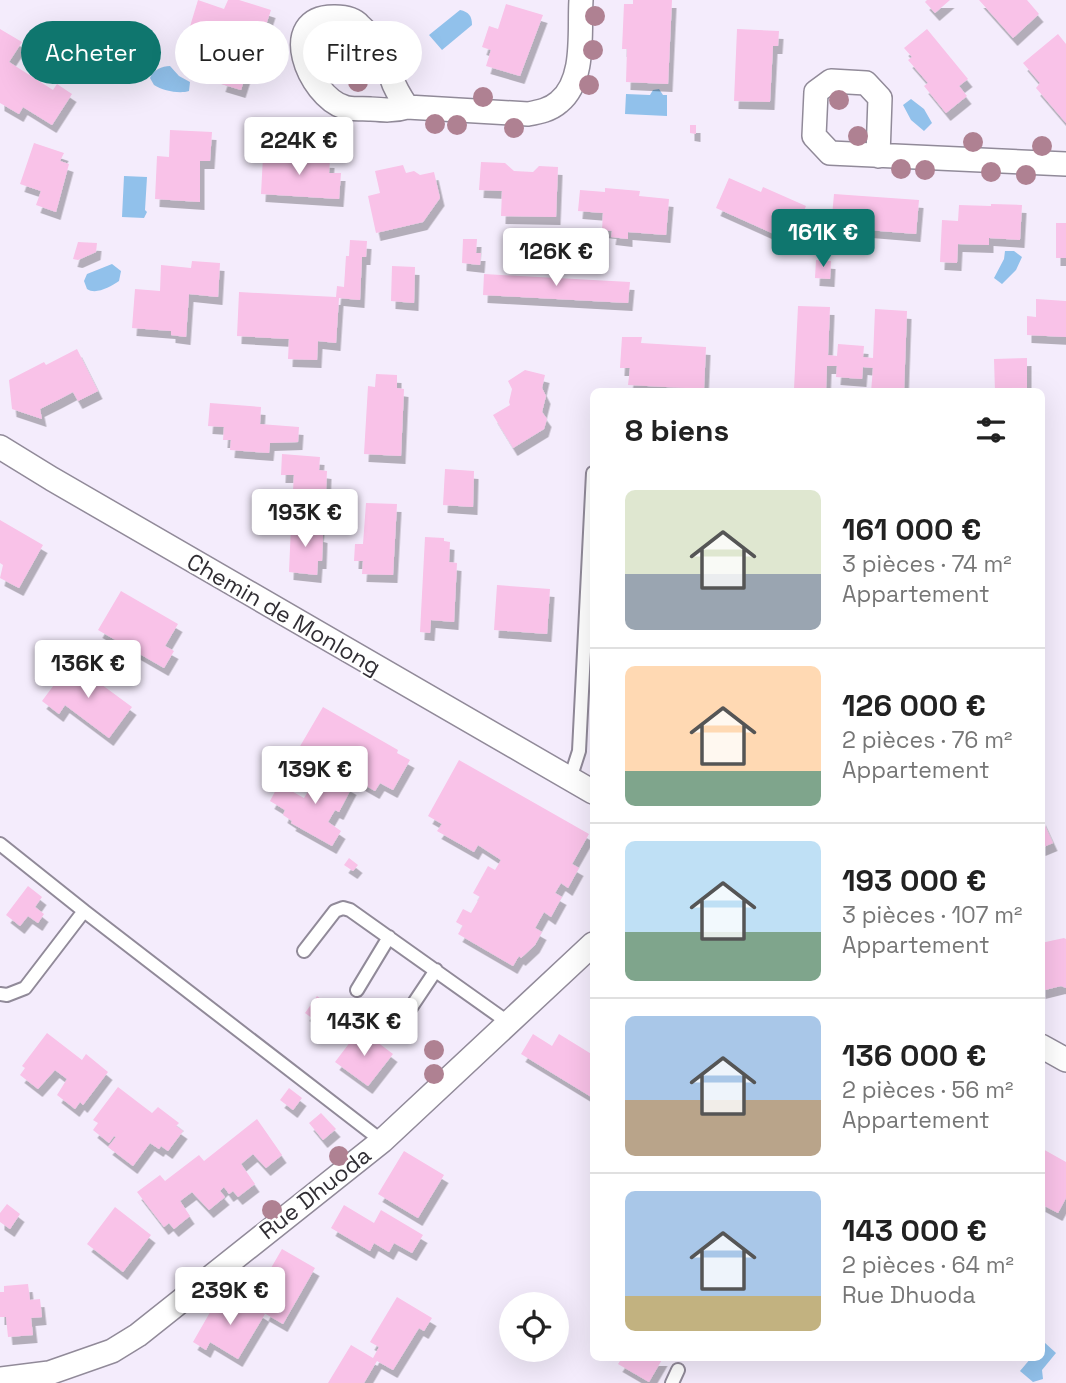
<!DOCTYPE html>
<html lang="fr">
<head>
<meta charset="utf-8">
<style>
	:root { --surface:#fff; --page:#f2f2f2; --text:#222; --muted:#767676; --line:#e0e0e0; --accent:#0f766e }
	body { margin:0; font-family:"Space Grotesk",sans-serif; background:var(--page); color:var(--text); height:100vh; display:flex; flex-direction:column; font-size:26px; white-space:nowrap }
	* { box-sizing:border-box; margin:0 }
	p { font-size:23px; color:var(--muted) }
	.icon { flex:none; width:38px; height:38px; fill:none; stroke:currentColor; stroke-width:2; stroke-linecap:round; stroke-linejoin:round }
	.map { position:relative; flex:1; overflow:hidden }
	.details { position:absolute; left:590px; top:388px; width:455px; height:973px; display:flex; flex-direction:column; background:var(--surface); border-radius:10px; box-shadow:0 7px 28px #0002 }
	.details>* { flex:none }
	.hud { position:absolute; left:21px; top:21px; width:464px; height:63px; display:flex; gap:14px }
	.tools { position:absolute; left:499px; top:1292px; display:grid; gap:14px }
	.tools a { display:grid; place-items:center; width:70px; height:70px; border-radius:50%; background:var(--surface); box-shadow:0 7px 28px #0002; font-size:35px }
	.price { position:absolute; translate:-50% -60px; padding:0 16px; border-radius:7px; background:#fff; color:#222; font-size:23px; line-height:46px; filter:drop-shadow(0 2px 4px #0008) }
	.price::after { content:''; position:absolute; left:50%; top:42px; width:21px; height:16px; margin-left:-10px; background:inherit; clip-path:polygon(0 0,100% 0,50% 100%) }
	.price.selected { background:var(--accent); color:#fff }
	ul { padding:0; list-style:none }
	li { display:flex; align-items:center; gap:21px; height:175px; padding:0 35px }
	li+li { border-top:2px solid var(--line) }
	li span { display:grid; place-items:center; flex:none; width:196px; height:140px; border-radius:10px; color:#555 }
	li>.icon { margin-inline-start:auto }
	span .icon { width:84px; height:84px; fill:#fffc; stroke-width:1 }
	li b { font-size:30px }
	h2 { display:flex; justify-content:space-between; align-items:center; height:84px; padding:0 35px; font-size:30px }
	.chip { padding:0 24px; border-radius:32px; background:var(--surface); box-shadow:0 7px 28px #0002; font-size:24px; line-height:63px }
	.chip.selected { background:var(--accent); color:#fff }
	.map>svg:first-child { display:block }
	.water { fill:#91c1eb }
	.building { fill:#f9c2e8; filter:url(#shadow) }
	.lines { fill:none; stroke-linecap:round; stroke-linejoin:round }
	.lane-casing { stroke:#918a99; stroke-width:16 }
	.street-casing { stroke:#918a99; stroke-width:26 }
	.lane { stroke:#fff; stroke-width:12 }
	.street { stroke:#fff; stroke-width:23 }
	.tree { fill:#af8192 }
	.labels { text-anchor:middle; stroke-width:5; stroke-linejoin:round; paint-order:stroke }
	.street-label { font-size:23px; fill:#312e34; stroke:#fff }
</style>
</head>
<body>
<div class="map">
<svg width="1066" height="1383" viewBox="0 0 1066 1383">
	<defs>
		<filter id="shadow"><feDropShadow dx="4.5" dy="8" stdDeviation="0" flood-color="#0004"/></filter>
	</defs>
	<rect width="100%" height="100%" fill="#f4ecfc"/>
	<path class="water" d="M 460,10 C 469,12 472,16 472,25 L 442,50 L 429,35 Z
		M 170,66 L 179,76 L 190,82 L 189,91 C 180,94 163,91 154,85 L 150,78 C 153,70 162,66 170,66 Z
		M 659,89 L 663,95 L 667,95 L 667,116 L 625,114 L 626,94 L 650,95 L 653,90 Z
		M 911,99 L 924,109 L 932,123 L 924,131 L 911,120 L 903,105 Z
		M 124,176 L 147,177 L 145,210 L 147,212 L 144,218 L 122,217 Z
		M 1005,251 L 1014,251 L 1022,257 L 1016,270 L 1002,284 L 994,278 L 1004,259 Z
		M 112,264 L 121,271 L 119,281 C 110,287 96,295 87,289 L 84,281 L 87,274 Z
		M 1044,1342 L 1056,1353 L 1042,1370 L 1043,1379 L 1033,1382 L 1020,1371 L 1031,1358 L 1041,1358 L 1041,1345 Z"/>
	<path class="building" d="M 198,0 L 224,9 L 228,0 L 239,0 L 271,10 L 263,34 L 251,30 L 240,66 L 248,68 L 241,90 L 221,84 L 223,78 L 203,71 L 212,41 L 188,33 Z
		M 633,0 L 672,0 L 668,84 L 626,82 L 627,49 L 622,49 L 624,4 L 633,4 Z
		M 927,0 L 950,0 L 935,13 L 925,2 Z
		M 979,0 L 1027,0 L 1039,14 L 1013,38 Z
		M 506,4 L 543,15 L 520,76 L 486,66 L 491,50 L 482,47 L 489,26 L 498,29 Z
		M 0,29 L 22,42 L 9,62 L 53,90 L 57,84 L 72,94 L 52,125 L 23,107 L 19,114 L 0,103 Z
		M 737,29 L 779,31 L 778,46 L 773,46 L 770,102 L 734,101 Z
		M 927,29 L 968,79 L 959,86 L 967,96 L 946,113 L 924,86 L 928,83 L 908,60 L 912,57 L 904,48 Z
		M 1058,34 L 1066,44 L 1066,123 L 1036,88 L 1040,83 L 1023,63 Z
		M 690,125 L 696,125 L 696,134 L 690,133 Z
		M 170,130 L 212,132 L 210,161 L 200,161 L 200,202 L 155,199 L 157,156 L 169,157 Z
		M 34,143 L 64,153 L 60,161 L 69,164 L 56,212 L 36,205 L 41,191 L 20,184 Z
		M 294,152 L 307,153 L 307,159 L 330,160 L 329,173 L 341,173 L 339,199 L 261,194 L 263,156 L 294,158 Z
		M 481,162 L 505,163 L 514,171 L 533,172 L 539,166 L 558,167 L 556,217 L 501,216 L 502,191 L 479,190 Z
		M 403,165 L 406,173 L 414,171 L 420,175 L 434,172 L 440,198 L 423,222 L 376,233 L 368,196 L 380,193 L 375,171 Z
		M 729,178 L 761,192 L 763,187 L 806,206 L 796,229 L 780,222 L 774,234 L 716,208 Z
		M 605,188 L 640,191 L 639,196 L 669,199 L 666,235 L 628,232 L 628,239 L 611,237 L 612,231 L 602,230 L 603,213 L 578,211 L 580,190 L 605,192 Z
		M 834,194 L 919,200 L 916,234 L 831,227 Z
		M 991,204 L 1022,205 L 1020,240 L 989,238 L 989,245 L 958,244 L 957,263 L 940,262 L 942,220 L 958,221 L 959,205 L 991,206 Z
		M 1056,223 L 1066,223 L 1066,258 L 1056,258 Z
		M 463,239 L 477,239 L 476,253 L 481,253 L 480,265 L 462,263 Z
		M 350,240 L 367,241 L 366,257 L 362,257 L 360,300 L 339,298 L 336,343 L 318,341 L 317,360 L 288,359 L 289,339 L 237,336 L 239,292 L 336,297 L 337,286 L 344,287 L 346,256 L 349,256 Z
		M 78,242 L 97,243 L 96,252 L 78,260 L 73,259 Z
		M 816,260 L 831,261 L 830,279 L 815,278 Z
		M 192,261 L 220,263 L 218,297 L 189,294 L 186,337 L 171,335 L 171,331 L 132,328 L 135,289 L 160,291 L 161,265 L 191,268 Z
		M 392,266 L 415,267 L 414,303 L 391,301 Z
		M 484,274 L 630,282 L 628,303 L 483,295 Z
		M 1036,299 L 1066,301 L 1066,337 L 1027,335 L 1027,316 L 1036,317 Z
		M 798,306 L 830,307 L 828,355 L 837,356 L 838,344 L 864,346 L 863,357 L 873,358 L 875,309 L 907,311 L 904,392 L 871,392 L 873,368 L 863,367 L 862,379 L 836,377 L 837,366 L 827,366 L 826,390 L 794,389 Z
		M 622,337 L 642,337 L 641,343 L 706,347 L 704,389 L 628,385 L 630,368 L 620,368 Z
		M 77,349 L 98,391 L 78,401 L 73,392 L 58,400 L 40,409 L 42,419 L 12,409 L 9,380 L 44,362 L 46,365 Z
		M 1027,358 L 1027,392 L 995,392 L 994,359 Z
		M 525,370 L 545,375 L 542,388 L 546,396 L 542,412 L 547,419 L 544,429 L 513,448 L 493,415 L 510,405 L 509,402 L 512,389 L 508,381 Z
		M 376,374 L 397,375 L 397,388 L 404,389 L 401,456 L 364,454 L 368,386 L 375,387 Z
		M 210,403 L 261,407 L 260,424 L 299,427 L 298,442 L 270,443 L 269,453 L 230,450 L 231,440 L 223,440 L 224,427 L 208,426 Z
		M 282,454 L 320,457 L 319,470 L 327,471 L 326,492 L 318,492 L 317,505 L 300,504 L 301,491 L 293,490 L 294,475 L 281,475 Z
		M 445,469 L 474,471 L 473,507 L 443,505 Z
		M 366,503 L 397,504 L 393,575 L 362,574 L 363,561 L 354,561 L 355,544 L 363,544 Z
		M 0,520 L 43,545 L 19,588 L 0,578 L 3,565 L 0,563 Z
		M 291,525 L 320,526 L 319,534 L 323,535 L 322,561 L 318,561 L 317,575 L 289,572 Z
		M 425,537 L 444,538 L 444,541 L 450,542 L 449,562 L 457,563 L 454,622 L 431,620 L 430,633 L 420,632 Z
		M 497,585 L 550,589 L 547,634 L 494,630 Z
		M 121,591 L 178,624 L 165,646 L 174,651 L 164,668 L 98,630 Z
		M 92,658 L 102,665 L 97,674 L 86,667 Z
		M 71,662 L 132,707 L 109,738 L 65,705 L 59,714 L 42,701 Z
		M 323,707 L 398,750 L 397,753 L 410,760 L 393,790 L 380,783 L 375,791 L 299,748 Z
		M 459,760 L 589,834 L 572,864 L 579,868 L 568,888 L 561,883 L 555,893 L 562,897 L 551,917 L 544,912 L 535,928 L 542,932 L 535,945 L 521,958 L 519,956 L 513,966 L 458,934 L 463,926 L 456,922 L 463,909 L 471,913 L 480,897 L 473,893 L 488,866 L 495,870 L 501,860 L 478,845 L 474,852 L 437,831 L 442,824 L 428,816 Z
		M 320,772 L 332,779 L 333,776 L 352,787 L 339,812 L 335,810 L 328,822 L 341,831 L 332,846 L 291,823 L 292,821 L 283,815 L 285,810 L 270,801 L 279,784 L 304,798 Z
		M 1041,817 L 1053,843 L 1041,848 Z
		M 349,858 L 358,865 L 353,871 L 344,865 Z
		M 28,886 L 42,897 L 35,907 L 44,914 L 38,923 L 28,916 L 20,926 L 6,915 Z
		M 1064,938 L 1066,939 L 1066,988 L 1061,986 L 1041,991 L 1041,943 Z
		M 317,996 L 336,1010 L 324,1027 L 305,1013 Z
		M 360,1029 L 393,1054 L 368,1086 L 335,1062 Z
		M 47,1033 L 82,1060 L 86,1054 L 108,1072 L 83,1105 L 80,1102 L 75,1109 L 57,1095 L 67,1079 L 55,1070 L 38,1089 L 20,1075 L 25,1068 L 22,1066 Z
		M 533,1034 L 552,1046 L 559,1034 L 593,1055 L 593,1098 L 521,1054 Z
		M 118,1087 L 152,1113 L 158,1107 L 179,1123 L 176,1126 L 183,1131 L 168,1151 L 161,1146 L 159,1149 L 150,1143 L 133,1166 L 108,1147 L 116,1137 L 114,1136 L 109,1143 L 93,1130 L 98,1123 L 93,1120 Z
		M 289,1088 L 302,1098 L 293,1110 L 280,1100 Z
		M 321,1113 L 336,1129 L 323,1140 L 309,1123 Z
		M 257,1119 L 282,1155 L 266,1168 L 253,1154 L 241,1164 L 255,1184 L 238,1197 L 233,1191 L 229,1194 L 224,1187 L 220,1191 L 225,1197 L 209,1210 L 192,1192 L 180,1201 L 190,1216 L 174,1229 L 169,1223 L 164,1227 L 137,1192 L 160,1175 L 165,1181 L 199,1155 L 204,1161 Z
		M 1041,1148 L 1066,1162 L 1066,1198 L 1058,1213 L 1041,1204 Z
		M 404,1151 L 444,1175 L 418,1218 L 378,1194 Z
		M 7,1204 L 20,1214 L 10,1229 L 0,1222 L 0,1213 Z
		M 344,1205 L 374,1223 L 381,1210 L 423,1235 L 412,1253 L 394,1243 L 389,1252 L 374,1243 L 370,1251 L 331,1228 Z
		M 115,1207 L 151,1235 L 123,1272 L 87,1244 Z
		M 282,1249 L 315,1268 L 283,1324 L 264,1313 L 270,1302 L 256,1294 Z
		M 28,1284 L 30,1300 L 40,1299 L 42,1317 L 31,1318 L 33,1335 L 8,1337 L 6,1317 L 0,1317 L 0,1292 L 4,1292 L 4,1286 Z
		M 235,1296 L 265,1314 L 238,1359 L 210,1342 L 206,1350 L 193,1342 L 217,1300 L 229,1307 Z
		M 397,1297 L 432,1318 L 424,1331 L 419,1328 L 393,1370 L 377,1361 L 364,1383 L 328,1383 L 351,1345 L 373,1358 L 379,1347 L 370,1342 Z
		M 622,1358 L 663,1358 L 649,1382 L 618,1364 Z"/>
	<g class="lines">
		<g class="lane-casing">
			<path id="lane" d="M 570,779 L 579,751 L 593,473
				M 0,844 L 84,911
				M 304,951 L 335,911 L 343,908 L 350,910 L 509,1023
				M 357,990 L 389,937
				M 0,994 L 7,995 L 25,988 L 84,911 L 382,1141
				M 402,1021 L 436,970
				M 672,1383 L 678,1370"/>
		</g>
		<g class="street-casing">
			<path id="street" d="M 407,107 C 401,98 395,89 392,79 C 390,73 390,68 388,63 C 383,50 370,35 359,25 C 353,18 344,17 335,17 C 276,16 309,96 344,107 C 351,110 362,108 370,109 C 383,110 394,111 407,107 L 528,114 C 539,112 550,110 559,102 C 586,80 579,31 581,0
				M 878,156 L 880,98 L 866,83 L 831,81 L 816,92 L 814,136 L 830,153 L 1066,164
				M 0,447 L 52,479 L 593,792
				M 1041,1046 L 1066,1060
				M 0,1379 L 49,1373 L 112,1351 L 138,1335 L 382,1141 L 593,944"/>
		</g>
		<use href="#lane" class="lane"/>
		<use href="#street" class="street"/>
	</g>
	<g class="tree">
		<circle cx="595" cy="16" r="10"/>
		<circle cx="593" cy="50" r="10"/>
		<circle cx="333" cy="54" r="10"/>
		<circle cx="358" cy="82" r="10"/>
		<circle cx="589" cy="85" r="10"/>
		<circle cx="483" cy="97" r="10"/>
		<circle cx="839" cy="100" r="10"/>
		<circle cx="435" cy="124" r="10"/>
		<circle cx="457" cy="125" r="10"/>
		<circle cx="514" cy="128" r="10"/>
		<circle cx="858" cy="136" r="10"/>
		<circle cx="973" cy="142" r="10"/>
		<circle cx="1042" cy="146" r="10"/>
		<circle cx="901" cy="169" r="10"/>
		<circle cx="925" cy="170" r="10"/>
		<circle cx="991" cy="172" r="10"/>
		<circle cx="1026" cy="175" r="10"/>
		<circle cx="434" cy="1050" r="10"/>
		<circle cx="434" cy="1074" r="10"/>
		<circle cx="339" cy="1156" r="10"/>
		<circle cx="272" cy="1210" r="10"/>
	</g>
	<g class="labels">
		<g class="street-label">
			<text transform="translate(284 614) rotate(30)" y="8">Chemin de Monlong</text>
			<text transform="translate(315 1193) rotate(-38)" y="8">Rue Dhuoda</text>
		</g>
	</g>
</svg>
<div class="tools">
<a><svg class="icon" aria-label="locate" viewBox="0 0 24 24"><circle cx="12" cy="12" r="6"/><path d="M12 2v4M12 18v4M2 12h4M18 12h4"/></svg></a>
</div>
<b class="price" style="left:299px;top:177px">224K €</b>
<b class="price selected" style="left:823px;top:269px">161K €</b>
<b class="price" style="left:556px;top:288px">126K €</b>
<b class="price" style="left:305px;top:549px">193K €</b>
<b class="price" style="left:88px;top:700px">136K €</b>
<b class="price" style="left:315px;top:806px">139K €</b>
<b class="price" style="left:364px;top:1058px">143K €</b>
<b class="price" style="left:230px;top:1327px">239K €</b>
<div class="hud">
<a class="chip selected">Acheter</a>
<a class="chip">Louer</a>
<a class="chip">Filtres</a>
</div>
<section class="details">
<h2>8 biens<svg class="icon" aria-label="filters" viewBox="0 0 24 24"><path d="M4 7h16M4 17h16"/><circle cx="9" cy="7" r="2"/><circle cx="15" cy="17" r="2"/></svg></h2>
<ul>
<li><span style="background:linear-gradient(#dfe7d0 60%,#9aa5b1 0)"><svg class="icon" aria-label="home" viewBox="0 0 24 24"><path d="M3 11l9-7 9 7M6 9v11h12V9"/></svg></span><div><b>161 000 €</b><p>3 pièces · 74 m²</p><p>Appartement</p></div></li>
<li><span style="background:linear-gradient(#ffd9b3 75%,#7fa58c 0)"><svg class="icon" aria-label="home" viewBox="0 0 24 24"><path d="M3 11l9-7 9 7M6 9v11h12V9"/></svg></span><div><b>126 000 €</b><p>2 pièces · 76 m²</p><p>Appartement</p></div></li>
<li><span style="background:linear-gradient(#bfe0f5 65%,#7fa58c 0)"><svg class="icon" aria-label="home" viewBox="0 0 24 24"><path d="M3 11l9-7 9 7M6 9v11h12V9"/></svg></span><div><b>193 000 €</b><p>3 pièces · 107 m²</p><p>Appartement</p></div></li>
<li><span style="background:linear-gradient(#a9c7e8 60%,#b9a48a 0)"><svg class="icon" aria-label="home" viewBox="0 0 24 24"><path d="M3 11l9-7 9 7M6 9v11h12V9"/></svg></span><div><b>136 000 €</b><p>2 pièces · 56 m²</p><p>Appartement</p></div></li>
<li><span style="background:linear-gradient(#a9c7e8 75%,#c2b280 0)"><svg class="icon" aria-label="home" viewBox="0 0 24 24"><path d="M3 11l9-7 9 7M6 9v11h12V9"/></svg></span><div><b>143 000 €</b><p>2 pièces · 64 m²</p><p>Rue Dhuoda</p></div></li>
</ul>
</section>
</div>
</body>
</html>
